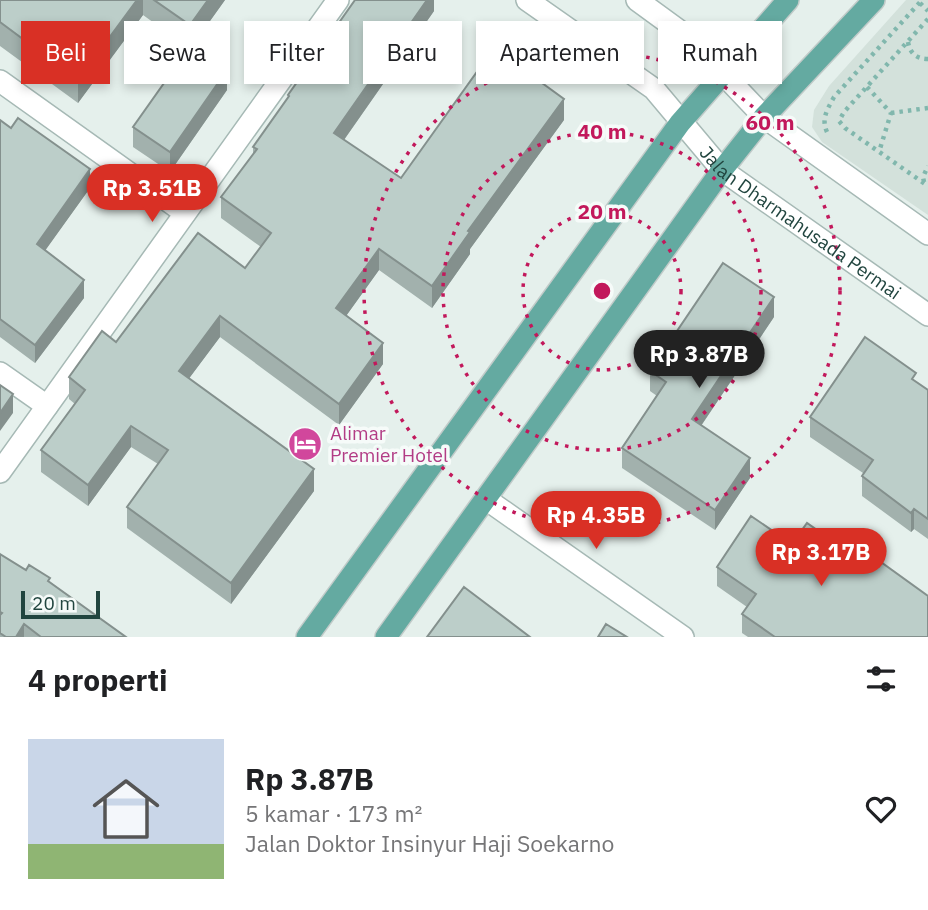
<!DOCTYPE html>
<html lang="id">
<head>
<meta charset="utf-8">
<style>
	:root { --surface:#fff; --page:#f6f6f6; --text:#202124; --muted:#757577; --line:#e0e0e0; --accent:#d93025 }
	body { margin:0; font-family:"IBM Plex Sans",sans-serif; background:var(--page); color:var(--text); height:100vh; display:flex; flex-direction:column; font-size:26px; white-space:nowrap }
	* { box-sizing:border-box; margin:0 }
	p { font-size:23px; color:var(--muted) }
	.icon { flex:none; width:38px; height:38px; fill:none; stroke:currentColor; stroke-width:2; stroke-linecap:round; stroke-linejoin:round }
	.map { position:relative; height:637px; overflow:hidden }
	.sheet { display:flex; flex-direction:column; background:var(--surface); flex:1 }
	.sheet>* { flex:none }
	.banner { position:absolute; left:21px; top:21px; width:887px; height:63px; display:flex; gap:14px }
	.scale { position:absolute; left:21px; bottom:18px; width:79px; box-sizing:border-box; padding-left:7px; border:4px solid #21453f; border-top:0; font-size:19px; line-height:24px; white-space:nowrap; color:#21453f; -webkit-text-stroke:5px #f6fbf9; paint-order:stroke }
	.price { position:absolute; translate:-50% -60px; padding:0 16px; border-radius:24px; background:var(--accent); color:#fff; font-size:23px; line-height:46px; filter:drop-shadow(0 2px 4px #0008) }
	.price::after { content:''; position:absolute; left:50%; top:42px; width:21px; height:16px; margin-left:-10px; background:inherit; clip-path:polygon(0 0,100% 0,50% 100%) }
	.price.current { background:#222; color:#fff }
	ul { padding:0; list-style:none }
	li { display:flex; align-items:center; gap:21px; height:175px; padding:0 28px }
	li+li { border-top:2px solid var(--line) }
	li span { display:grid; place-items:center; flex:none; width:196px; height:140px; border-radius:0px; color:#555 }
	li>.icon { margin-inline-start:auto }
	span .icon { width:84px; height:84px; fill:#fffc; stroke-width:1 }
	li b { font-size:30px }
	h2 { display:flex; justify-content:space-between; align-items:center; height:84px; padding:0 28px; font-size:30px }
	.pill { padding:0 24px; border-radius:0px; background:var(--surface); box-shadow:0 4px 10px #0003; font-size:24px; line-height:63px }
	.pill.current { background:var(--accent); color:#fff }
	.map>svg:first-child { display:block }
	.built { fill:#d3e1db }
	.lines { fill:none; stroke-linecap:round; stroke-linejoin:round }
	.minor-casing { stroke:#a6b9b5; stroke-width:24 }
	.major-casing { stroke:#c1cbc9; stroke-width:24 }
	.path { stroke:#81b7ad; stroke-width:4.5; stroke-dasharray:3.5 5; stroke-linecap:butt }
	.minor { stroke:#fff; stroke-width:21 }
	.major { stroke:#64aaa1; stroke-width:21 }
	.wall { fill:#a2b1ad }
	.shaded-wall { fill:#84908d }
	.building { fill:#bccec9; stroke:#84908d; stroke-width:2 }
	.ring { fill:none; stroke:#c2185b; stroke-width:3.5; stroke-dasharray:3.5 7 }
	.labels { text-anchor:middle; stroke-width:7; stroke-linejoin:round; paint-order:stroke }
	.street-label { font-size:19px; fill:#21453f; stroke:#f6fbf9 }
	.hotel-label { font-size:19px; fill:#b23c85; stroke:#f6fbf9; text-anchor:start }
	.centre { fill:#c2185b; stroke:#f6fbf9; stroke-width:3.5 }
	.ring-label { font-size:21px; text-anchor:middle; font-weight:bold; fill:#c2185b; stroke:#f6fbf9; stroke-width:7; stroke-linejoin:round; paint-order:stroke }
</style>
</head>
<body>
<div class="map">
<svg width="928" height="637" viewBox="0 0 928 637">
	<rect width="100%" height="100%" fill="#e5f0ec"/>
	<path class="built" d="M 906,0 L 928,0 L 928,215 L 822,142 L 812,127 L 814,110 L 829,86 Z"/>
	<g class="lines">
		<g class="minor-casing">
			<g id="minor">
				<path id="s1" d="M 527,0 L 654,89 L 722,170 L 928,315"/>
				<path d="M 637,0 L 689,38 L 764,117 L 928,234"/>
				<path d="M 0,81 L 185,213"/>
				<path d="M 0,373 L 47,406"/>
				<path d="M 0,472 L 338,0"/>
				<path d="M 486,499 L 683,637"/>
			</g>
		</g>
		<g class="major-casing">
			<path id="major" d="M 307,637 L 680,123 L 788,0
				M 386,637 L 722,170 L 764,117 L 874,0"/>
		</g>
		<path class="path" d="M 920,3 L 928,11
			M 928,19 L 844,112 L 839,121 L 845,128 L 928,186
			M 908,42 C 910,53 916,59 928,59
			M 867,87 L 891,113 L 879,152
			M 891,113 L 928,108
			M 827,132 C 821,119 827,110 834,97 L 922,0
			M 924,182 L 923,177 L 928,166"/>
		<use href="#minor" class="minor"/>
		<use href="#major" class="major"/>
	</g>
	<path class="wall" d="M 0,0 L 225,0 L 192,46 L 227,90 L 170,172 L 133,147 L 133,127 L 189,48 L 143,15 L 78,103 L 0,46 Z
		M 434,0 L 434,11 L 344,140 L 401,178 L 564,120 L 470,249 L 470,254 L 432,308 L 379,270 L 346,316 L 383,364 L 339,425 L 220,337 L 189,378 L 314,491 L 231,604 L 127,528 L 127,507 L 158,464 L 131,447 L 88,506 L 41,472 L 41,450 L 75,404 L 69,399 L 69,377 L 116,342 L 245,268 L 261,247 L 221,218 L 221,197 L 253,154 L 253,147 L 288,98 L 288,95 Z
		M 0,120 L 90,188 L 45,250 L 84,298 L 35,363 L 0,337 Z
		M 774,317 L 701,426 L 750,478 L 715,530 L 622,468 L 622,448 L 657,396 L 650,391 L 650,371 Z
		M 916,382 L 928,390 L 928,539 L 914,529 L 911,532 L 862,496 L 862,476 L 863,473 L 810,437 L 810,417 Z
		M 792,544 L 872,569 L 928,637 L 748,637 L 742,633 L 742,614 L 747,607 L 717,586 L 717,567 Z
		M 0,554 L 26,570 L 50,582 L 126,637 L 0,637 Z"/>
	<path class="shaded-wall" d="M 137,0 L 143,0 L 143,15 L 78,103 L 78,80 Z
		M 208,0 L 225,0 L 190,49 L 190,25 Z
		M 427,0 L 434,0 L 434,11 L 334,154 L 334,133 Z
		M 227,70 L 227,90 L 170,172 L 170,152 Z
		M 564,99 L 564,120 L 470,249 L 470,254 L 432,308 L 432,286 L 468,231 Z
		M 90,169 L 90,188 L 37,262 L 37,244 Z
		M 379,249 L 379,270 L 336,330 L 336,308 Z
		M 84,280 L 84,298 L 35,363 L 35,345 Z
		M 774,297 L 774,317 L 692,439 L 692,419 Z
		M 220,316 L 220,337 L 179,392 L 179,371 Z
		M 383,343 L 383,364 L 339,425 L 339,404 Z
		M 13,394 L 13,413 L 0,431 L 0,413 Z
		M 131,426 L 131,447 L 88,506 L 88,485 Z
		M 750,458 L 750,478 L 715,530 L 715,510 Z
		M 314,469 L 314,491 L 231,604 L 231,583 Z
		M 914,509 L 914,529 L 911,532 L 911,513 Z
		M 24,624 L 24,637 L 16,637 Z"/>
	<path class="building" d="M 0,0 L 137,0 L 78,80 L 0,22 Z
		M 154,0 L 208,0 L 190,25 Z
		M 355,0 L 427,0 L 334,133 L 401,178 L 494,48 L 564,99 L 468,231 L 470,232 L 432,286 L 379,249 L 336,308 L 383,343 L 339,404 L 220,316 L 179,371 L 314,469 L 231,583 L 127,507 L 168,450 L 131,426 L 88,485 L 41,450 L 85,390 L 69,377 L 102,331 L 116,342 L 198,233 L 245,268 L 271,233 L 221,197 L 257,149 L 253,147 L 289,96 L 288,95 Z
		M 191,45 L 227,70 L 170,152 L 133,127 Z
		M 18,118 L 90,169 L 37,244 L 84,280 L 35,345 L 0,319 L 0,120 L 11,128 Z
		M 723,263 L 774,297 L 692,419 L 750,458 L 715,510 L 622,448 L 666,382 L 650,371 Z
		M 865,337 L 916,373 L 912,379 L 928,390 L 928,519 L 914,509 L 911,513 L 862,476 L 873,460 L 810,417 Z
		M 0,385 L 13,394 L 0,413 Z
		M 751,516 L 792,544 L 807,523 L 872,569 L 878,560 L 928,596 L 928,637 L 775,637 L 742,614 L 756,594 L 717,567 Z
		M 0,554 L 26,570 L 29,565 L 50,578 L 48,581 L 126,637 L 41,637 L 24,624 L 16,637 L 6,637 L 0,633 L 0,615 L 2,613 L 0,612 Z
		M 464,587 L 530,637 L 427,637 Z
		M 606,624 L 627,637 L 598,637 Z"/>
	<g class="ring">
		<circle cx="602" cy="291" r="79"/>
		<circle cx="602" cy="291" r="159"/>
		<circle cx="602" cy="291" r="238"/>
	</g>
	<defs>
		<g id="hotel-disc" transform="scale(1.75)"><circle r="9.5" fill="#d1479c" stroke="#f6fbf9"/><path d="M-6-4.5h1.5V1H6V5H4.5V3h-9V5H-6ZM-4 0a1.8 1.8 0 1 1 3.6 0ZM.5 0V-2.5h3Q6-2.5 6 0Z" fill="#fff"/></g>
	</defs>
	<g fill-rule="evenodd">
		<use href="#hotel-disc" x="305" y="444"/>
	</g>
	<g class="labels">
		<g class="street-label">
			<text dy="7" stroke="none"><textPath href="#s1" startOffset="355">Jalan Dharmahusada Permai</textPath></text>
		</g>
		<g class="hotel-label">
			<text x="330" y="440">Alimar<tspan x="330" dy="22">Premier Hotel</tspan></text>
		</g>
	</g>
	<circle cx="602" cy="291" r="10" class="centre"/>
	<g class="ring-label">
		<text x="770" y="130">60 m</text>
		<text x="602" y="139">40 m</text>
		<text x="602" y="219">20 m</text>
	</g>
</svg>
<div class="scale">20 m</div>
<b class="price" style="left:152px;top:224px">Rp 3.51B</b>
<b class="price current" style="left:699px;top:390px">Rp 3.87B</b>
<b class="price" style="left:596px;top:551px">Rp 4.35B</b>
<b class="price" style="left:821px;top:588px">Rp 3.17B</b>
<div class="banner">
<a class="pill current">Beli</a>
<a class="pill">Sewa</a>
<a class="pill">Filter</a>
<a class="pill">Baru</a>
<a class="pill">Apartemen</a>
<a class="pill">Rumah</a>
</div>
</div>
<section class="sheet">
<h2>4 properti<svg class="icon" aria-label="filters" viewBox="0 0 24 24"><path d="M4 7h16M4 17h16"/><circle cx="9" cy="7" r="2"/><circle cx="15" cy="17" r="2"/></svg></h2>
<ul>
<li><span style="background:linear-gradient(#c9d6e8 75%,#8fb573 0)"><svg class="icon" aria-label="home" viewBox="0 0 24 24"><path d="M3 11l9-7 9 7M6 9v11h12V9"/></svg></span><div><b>Rp 3.87B</b><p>5 kamar · 173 m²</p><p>Jalan Doktor Insinyur Haji Soekarno</p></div><svg class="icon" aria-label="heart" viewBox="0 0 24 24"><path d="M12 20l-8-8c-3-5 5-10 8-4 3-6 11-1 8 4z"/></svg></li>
</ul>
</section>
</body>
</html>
